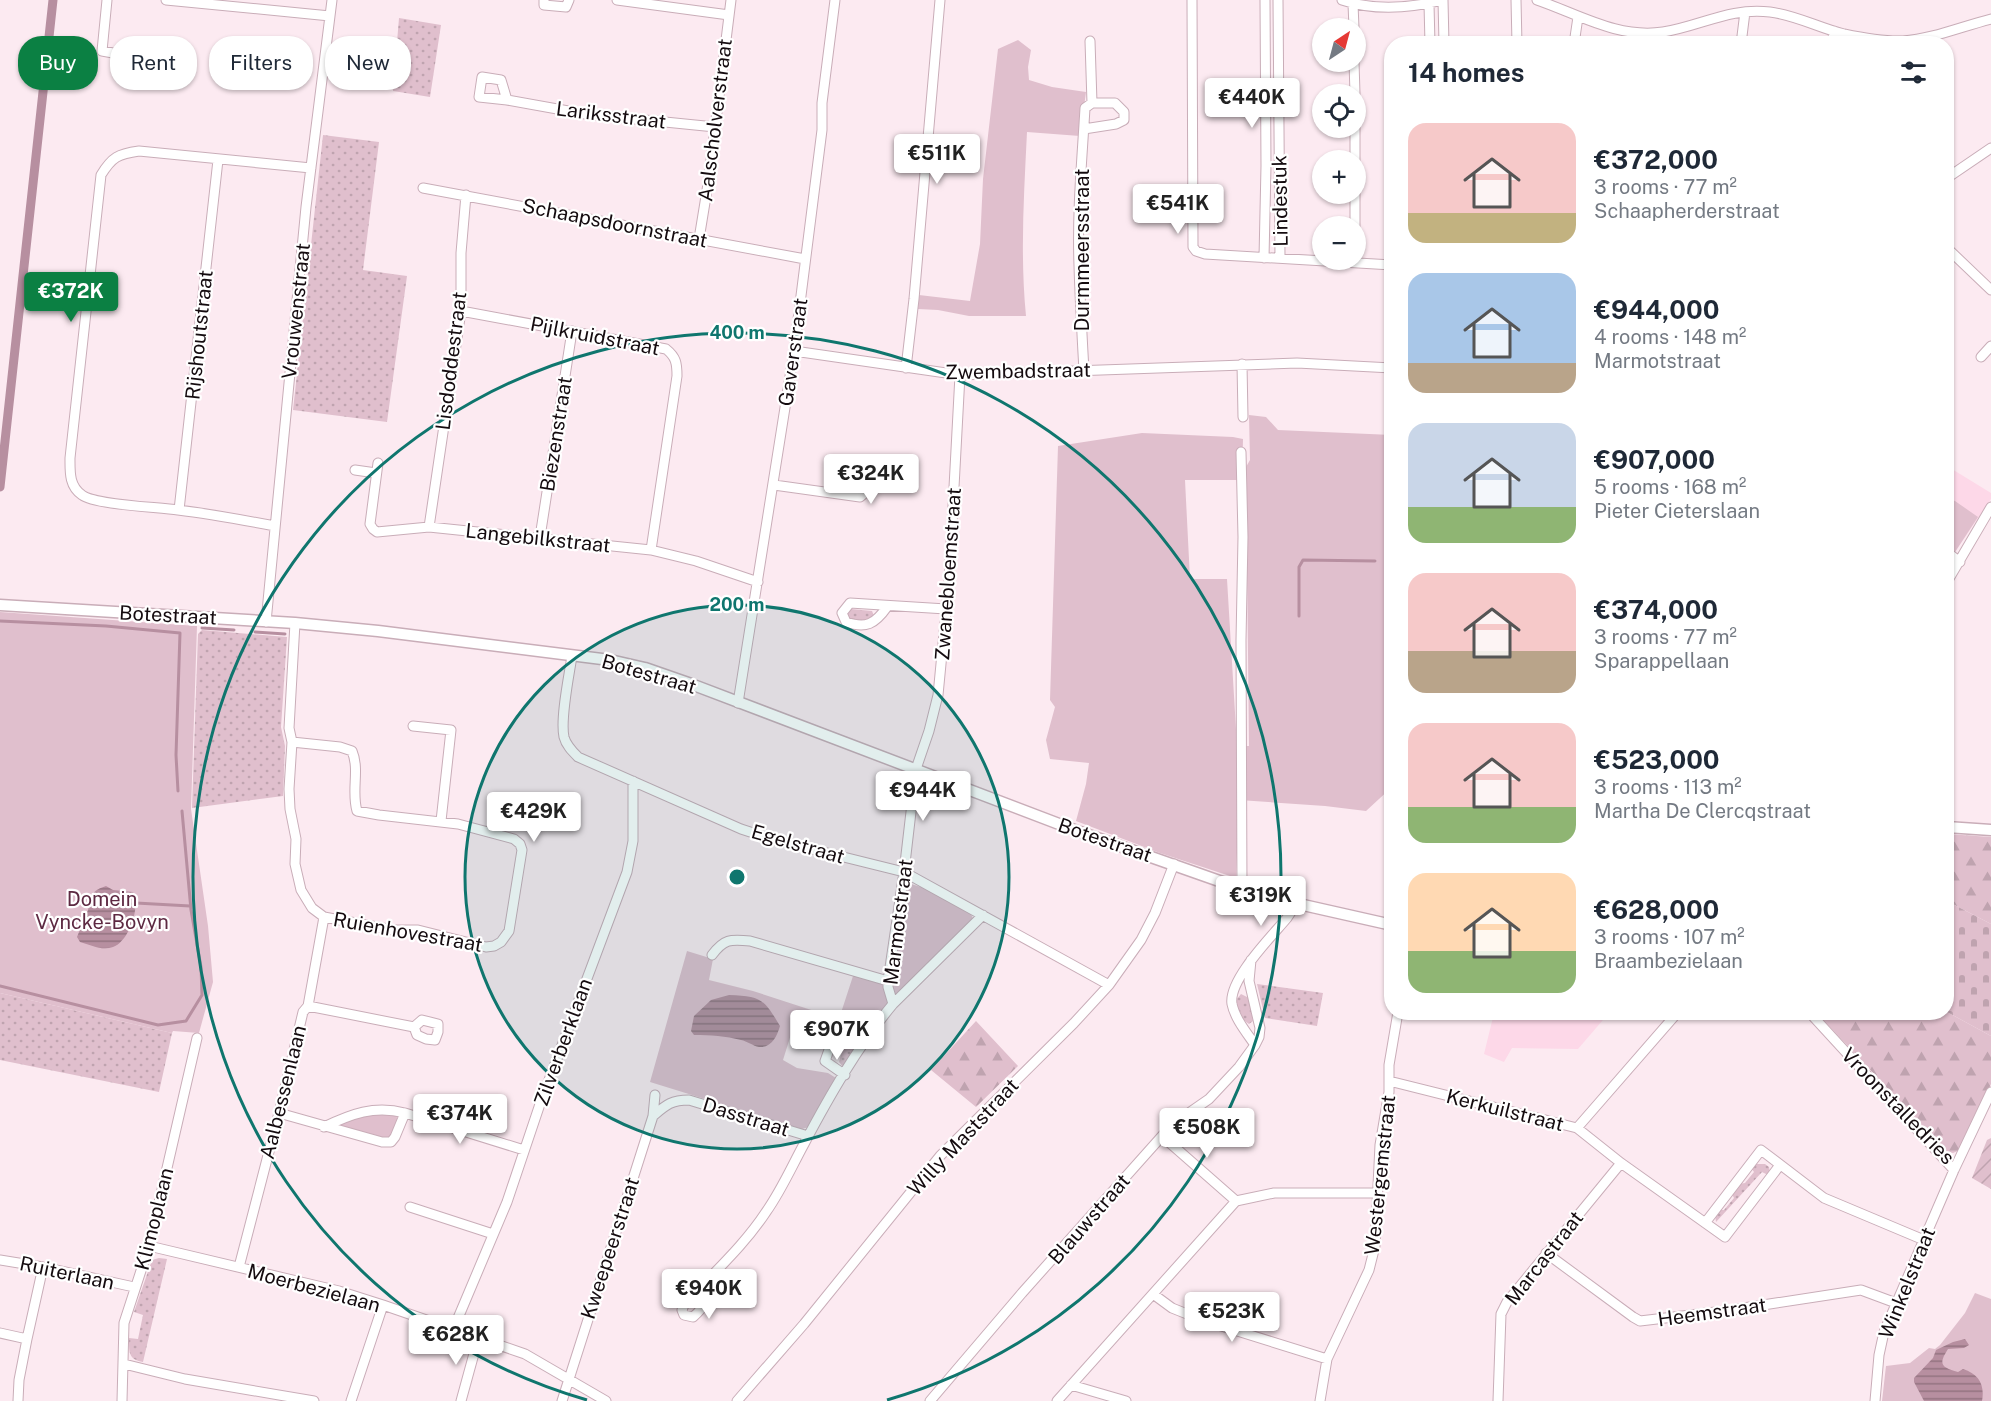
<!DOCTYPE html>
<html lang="en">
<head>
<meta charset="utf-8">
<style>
	:root { --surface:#fff; --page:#f2f2f3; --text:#1f2937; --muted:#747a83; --accent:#0b8043 }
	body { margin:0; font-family:"Public Sans",sans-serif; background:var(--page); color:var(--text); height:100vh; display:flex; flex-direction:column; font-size:22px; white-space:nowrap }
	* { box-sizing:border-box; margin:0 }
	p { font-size:20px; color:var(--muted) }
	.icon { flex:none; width:33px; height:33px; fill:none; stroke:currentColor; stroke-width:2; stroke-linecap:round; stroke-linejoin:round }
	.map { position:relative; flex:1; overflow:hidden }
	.details { position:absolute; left:1384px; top:36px; width:570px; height:984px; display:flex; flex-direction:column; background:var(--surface); border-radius:24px; box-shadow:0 2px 4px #0004 }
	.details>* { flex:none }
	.banner { position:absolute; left:18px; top:36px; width:570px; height:54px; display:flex; gap:12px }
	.needle { width:39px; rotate:36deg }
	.fabs { position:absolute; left:1312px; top:18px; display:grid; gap:12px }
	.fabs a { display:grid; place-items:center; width:54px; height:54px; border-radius:50%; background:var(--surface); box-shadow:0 2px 4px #0004; font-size:30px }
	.price { position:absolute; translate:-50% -51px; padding:0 14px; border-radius:6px; background:#fff; color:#222; font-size:20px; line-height:39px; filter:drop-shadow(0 2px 3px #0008) }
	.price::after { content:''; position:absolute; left:50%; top:36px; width:18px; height:14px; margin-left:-9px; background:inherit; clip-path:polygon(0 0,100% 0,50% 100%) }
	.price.selected { background:var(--accent); color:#fff }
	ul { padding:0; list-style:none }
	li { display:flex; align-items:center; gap:18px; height:150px; padding:0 24px }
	li span { display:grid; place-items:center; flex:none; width:168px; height:120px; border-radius:18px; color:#555 }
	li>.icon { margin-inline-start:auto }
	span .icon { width:72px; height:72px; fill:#fffc; stroke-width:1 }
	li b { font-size:26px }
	h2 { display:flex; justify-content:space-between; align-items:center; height:72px; padding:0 24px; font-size:26px }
	.pill { padding:0 21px; border-radius:24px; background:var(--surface); box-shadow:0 2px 4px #0004; font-size:21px; line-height:54px }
	.pill.selected { background:var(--accent); color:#fff }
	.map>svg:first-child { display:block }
	.built { fill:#fdd8e8 }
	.grass { fill:url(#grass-dots) }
	.forest { fill:url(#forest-firs) }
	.cemetery { fill:url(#cemetery-stones) }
	.park { fill:#e0bfcd }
	.garden { fill:url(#garden-furrows) }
	.water { fill:url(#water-rules) }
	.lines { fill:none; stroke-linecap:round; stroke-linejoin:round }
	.stream { stroke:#b78fa0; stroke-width:3 }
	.canal { stroke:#b78fa0; stroke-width:9 }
	.minor-casing { stroke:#c9adb8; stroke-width:11 }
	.tertiary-casing { stroke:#c9adb8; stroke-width:13 }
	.minor { stroke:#fff; stroke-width:9 }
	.tertiary { stroke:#fff; stroke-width:10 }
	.ring { fill:none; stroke:#0f766e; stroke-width:3 }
	.labels { text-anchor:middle; stroke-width:4.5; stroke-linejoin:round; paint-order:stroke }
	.street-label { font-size:20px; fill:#140b0f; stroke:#fff }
	.park-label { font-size:20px; fill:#5d2942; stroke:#fff }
	.centre { fill:#0f766e; stroke:#fff; stroke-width:3 }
	.ring-label { font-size:18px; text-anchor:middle; font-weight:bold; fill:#0f766e; stroke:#fff; stroke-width:4.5; stroke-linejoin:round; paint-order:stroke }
</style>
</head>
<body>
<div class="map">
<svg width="1991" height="1401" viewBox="0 0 1991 1401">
	<defs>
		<pattern id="grass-dots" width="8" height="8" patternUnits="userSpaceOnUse" patternTransform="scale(1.5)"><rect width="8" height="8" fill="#e0bfcd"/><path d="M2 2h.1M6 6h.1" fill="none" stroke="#bfa3af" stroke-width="1.8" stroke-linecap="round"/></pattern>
		<pattern id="forest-firs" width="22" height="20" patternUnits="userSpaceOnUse" patternTransform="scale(1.5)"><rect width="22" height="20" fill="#e0bfcd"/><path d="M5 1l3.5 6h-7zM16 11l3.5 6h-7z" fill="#bfa3af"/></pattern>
		<pattern id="cemetery-stones" width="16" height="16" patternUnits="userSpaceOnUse" patternTransform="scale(1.5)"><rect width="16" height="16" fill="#e0bfcd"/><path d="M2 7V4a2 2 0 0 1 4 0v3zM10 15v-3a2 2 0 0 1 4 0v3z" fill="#bfa3af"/></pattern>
		<pattern id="garden-furrows" width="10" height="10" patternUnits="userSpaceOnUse" patternTransform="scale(1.5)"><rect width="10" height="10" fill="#e0bfcd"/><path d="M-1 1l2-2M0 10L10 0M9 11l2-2" fill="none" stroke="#bfa3af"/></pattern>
		<pattern id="water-rules" width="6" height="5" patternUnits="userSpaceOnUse" patternTransform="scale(1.5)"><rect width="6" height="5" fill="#b78fa0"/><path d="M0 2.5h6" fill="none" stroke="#947381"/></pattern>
	</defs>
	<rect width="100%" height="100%" fill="#fceaf1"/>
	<path class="built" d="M 1947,466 L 1991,493 L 1991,499 L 1955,552 L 1947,545 Z
		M 1494,1013 L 1494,1012 L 1609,1013 L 1578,1049 L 1512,1048 L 1504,1062 L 1484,1054 Z"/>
	<path class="grass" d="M 399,18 L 441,25 L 430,97 L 393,91 Z
		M 323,135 L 379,142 L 363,270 L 407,276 L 387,422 L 293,410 Z
		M 851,609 L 872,611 L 874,616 L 871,620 L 859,621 L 848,619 L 847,613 Z
		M 202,630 L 287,637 L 281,727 L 285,746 L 283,796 L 192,808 L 198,634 Z
		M 1257,984 L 1323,993 L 1317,1026 L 1265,1018 Z
		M 0,993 L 172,1033 L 159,1092 L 0,1060 Z
		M 1241,994 L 1249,998 L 1253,1021 L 1249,1024 C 1240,1018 1237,1010 1236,1000 Z
		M 851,1037 L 861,1042 L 843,1067 L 839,1062 L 845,1041 Z
		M 1756,1164 L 1765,1164 L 1769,1167 L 1770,1173 L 1768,1175 L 1762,1172 L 1716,1222 L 1715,1215 L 1719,1210 L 1724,1210 L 1734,1198 L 1732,1194 L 1739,1184 L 1745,1183 L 1754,1172 L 1752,1169 Z
		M 159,1258 L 167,1259 L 143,1362 C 128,1359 129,1352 129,1338 L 138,1339 L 143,1315 L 134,1312 L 152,1260 Z"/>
	<path class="forest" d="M 1947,834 L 1991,837 L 1991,924 L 1947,901 Z
		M 1947,1012 L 1991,1036 L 1991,1084 L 1960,1150 L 1953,1153 L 1946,1151 L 1817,1013 Z
		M 976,1021 L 1018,1066 L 976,1107 L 931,1070 Z"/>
	<path class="cemetery" d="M 1947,901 L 1991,924 L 1991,1036 L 1947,1012 Z"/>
	<path class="park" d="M 1018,40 L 1031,50 L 1028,67 L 1029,80 L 1052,87 L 1086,92 L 1080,136 L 1027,132 C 1024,194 1020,255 1026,316 L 969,316 L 938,310 L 918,309 L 919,295 L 970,301 L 980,244 L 983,179 L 998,49 Z
		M 1249,415 L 1266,417 L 1278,430 L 1392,435 L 1392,787 L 1366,811 L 1325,806 L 1239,800 L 1236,878 L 1160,853 L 1076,821 L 1086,784 L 1089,763 L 1050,759 L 1046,740 L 1055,707 L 1050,700 L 1058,446 L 1142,433 L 1233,437 L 1243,439 L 1242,480 L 1185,480 L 1190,579 L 1227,579 L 1237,746 L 1249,746 L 1246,467 L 1250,460 Z
		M 1947,498 L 1955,501 L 1978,517 L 1955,552 L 1947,545 Z
		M 0,612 L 197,626 L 191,809 L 208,926 L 213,982 L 199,1033 L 173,1031 L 172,1033 L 0,993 Z
		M 911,884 L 924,888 L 971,914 L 973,919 L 869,1031 L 860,1031 L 798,1012 L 783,1060 L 797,1068 L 828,1073 L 836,1078 L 809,1127 L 802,1129 L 650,1082 L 687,951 L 713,959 L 709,980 L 753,991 L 839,1019 L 853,976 L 889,986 L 906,887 Z
		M 382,1114 L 395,1115 L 399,1120 L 392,1137 L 386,1139 L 340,1126 L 341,1123 L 368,1115 Z
		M 1975,1293 L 1991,1299 L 1991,1401 L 1882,1401 L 1886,1366 L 1910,1363 L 1929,1348 L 1935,1349 L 1940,1345 L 1965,1313 Z"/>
	<path class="garden" d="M 1991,1138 L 1991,1189 L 1972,1178 L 1987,1140 Z"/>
	<path class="water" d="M 106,886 L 113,890 L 133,892 C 141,906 129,942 113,947 C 102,951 91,945 80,942 L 77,937 C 80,929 84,921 87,913 C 93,898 87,892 106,886 Z
		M 729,995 C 761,996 764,999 780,1026 C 777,1036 772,1048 759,1047 C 753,1046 747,1041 741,1040 C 726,1036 710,1035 694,1035 L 691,1031 L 694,1016 L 711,1000 Z
		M 1965,1339 L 1969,1345 L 1964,1348 L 1948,1349 C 1937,1366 1943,1367 1958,1372 L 1963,1369 C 1979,1374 1985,1385 1982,1401 L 1924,1401 L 1914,1382 L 1914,1378 L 1933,1358 L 1936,1350 L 1953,1342 Z"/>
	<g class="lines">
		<path class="stream" d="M 1299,616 L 1299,567 L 1303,560 L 1375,561
			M 0,621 L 106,626 L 180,633 L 176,755 L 178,791
			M 202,628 L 234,630
			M 255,632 L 285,634
			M 136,903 L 190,906
			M 0,986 L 158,1025 L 186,1021 L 202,995 L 201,967 L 191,910 L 182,811"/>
		<path class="canal" d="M 0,487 L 53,0"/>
		<g class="minor-casing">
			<path id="minor" d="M 107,0 L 102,51 L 113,53
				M 166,0 L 330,16
				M 544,0 L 544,5 L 566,7 L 569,0
				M 617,0 L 729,15
				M 1192,0 L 1193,247 L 1196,251 L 1205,254 L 1392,265
				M 1278,0 L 1280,258
				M 1342,0 C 1374,11 1411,8 1443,0
				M 1443,0 L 1444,44
				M 1516,0 L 1517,44
				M 1537,0 C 1578,14 1618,39 1663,32 C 1701,26 1730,7 1770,12 C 1796,15 1819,28 1844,34 C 1863,38 1883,42 1903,41 C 1932,39 1963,26 1991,19
				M 1353,4 L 1354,28
				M 1429,4 L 1430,44
				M 1090,41 L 1092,103
				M 1574,44 L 1578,17
				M 1741,44 L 1745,12
				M 1832,44 L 1834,31
				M 1354,62 L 1355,94
				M 507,100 L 479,97 L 482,77 L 501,80 L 507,100 L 585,114 L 715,127
				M 1355,128 L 1355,160
				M 1947,178 L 1991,148
				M 423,188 L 805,259
				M 1355,194 L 1355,226
				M 699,239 L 708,184 L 731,0
				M 1947,248 L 1991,290
				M 1264,258 L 1266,166 L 1265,0
				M 461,311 L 666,349 C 676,357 677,363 677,376 L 651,550
				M 794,351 L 960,375 L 1297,363 L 1392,368
				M 1981,357 L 1991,346
				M 1242,364 L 1243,417
				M 906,368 L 914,299 L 940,0
				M 1084,371 C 1082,335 1080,300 1079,265 C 1077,212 1082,160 1085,108 L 1092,103 L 1115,103 L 1124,112 L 1124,120 L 1116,124 L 1084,129
				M 1241,452 L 1243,537 L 1241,640 L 1242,888
				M 378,463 L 370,524 L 373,529 L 377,532 L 429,527 L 651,550 L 696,561 L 758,582
				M 355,470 L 376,473
				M 774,485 L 860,497 L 867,491 L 868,482 C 845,462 842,481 828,492
				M 179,510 L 218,160
				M 275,526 C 243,520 211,514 178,510 C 158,507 95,505 82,495 C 69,486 70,472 70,458 L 101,175 C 112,157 118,154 139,151 L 311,168
				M 429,527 L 461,311 L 461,253 L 466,195
				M 540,537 L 572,331
				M 1947,552 L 1960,562
				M 1947,582 L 1991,507
				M 887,607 C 875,624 866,629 846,622 L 842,613 L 850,603 L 946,609
				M 266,622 L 306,207 L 332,0
				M 572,656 C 569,676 560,719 564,737 C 566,745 572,751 578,757 L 741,829 L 775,840 L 904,872 L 1109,985
				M 738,703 L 794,351 L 822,130 L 822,103 L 835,0
				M 413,726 L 451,730 L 441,821
				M 292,742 L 340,747 L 352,751 C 360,770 351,791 357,811 L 379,815 L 458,824 L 514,839 L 520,844 L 522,850 L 509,931 L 501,942 L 494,946 L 486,947 L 418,930 L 393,930 L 324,917 L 312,908 L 301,890 L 295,864 L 296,839 L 290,809 L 289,789 L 292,742 L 289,728 L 295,623
				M 712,955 C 724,939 730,939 750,941 L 888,981
				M 893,1004 L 888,987 L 888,981 L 904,872 L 916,769 L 929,731 L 938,695 L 949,581 L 960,375
				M 308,1006 L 414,1027 L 417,1035 L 426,1039 L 435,1040 L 438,1032 L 438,1024 L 422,1020 L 414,1027
				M 1809,1012 L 1954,1170
				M 1255,1045 C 1247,1033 1235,1019 1232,1004 C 1228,980 1272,936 1287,918 L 1291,912 L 1292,902
				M 845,1075 L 825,1061 L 836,1030 L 866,1039
				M 1389,1081 L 1577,1128 L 1621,1163 L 1725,1237 L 1780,1165
				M 279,1113 L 382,1142 L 391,1142 L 395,1137 L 405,1113 C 374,1105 351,1114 324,1127
				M 405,1113 L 524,1150
				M 653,1116 C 666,1105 671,1100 689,1100 L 808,1136
				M 1577,1128 L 1678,1012
				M 1162,1136 L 1236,1201
				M 1236,1201 L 1274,1193 L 1377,1193
				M 410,1207 L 493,1234
				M 1705,1223 L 1761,1150 L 1824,1198 L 1924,1240
				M 149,1246 L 339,1291 L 383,1305 L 525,1354 L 606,1401
				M 1546,1253 L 1633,1317 L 1640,1321 L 1724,1311 L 1861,1290 L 1896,1303
				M 0,1260 L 43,1267 L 134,1287
				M 239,1267 L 279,1113 L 303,1012 L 308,1006 L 324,917
				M 707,1280 C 707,1299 708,1304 693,1317 L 684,1315 L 682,1310 L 684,1305 C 712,1274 743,1247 766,1212 C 781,1191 792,1166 804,1144 C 830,1095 858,1046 893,1004 L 983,915
				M 1153,1294 L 1172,1308 L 1202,1320 L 1327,1359
				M 453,1330 L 507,1202 L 540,1104 L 627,872 L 633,841 L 633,781
				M 0,1333 L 27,1339 L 43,1267
				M 124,1364 L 185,1379 L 314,1401
				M 1071,1385 L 1126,1401
				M 18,1401 L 19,1380 L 27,1339
				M 122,1401 L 124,1323 L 149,1246 L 197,1038
				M 351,1401 L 383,1305
				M 461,1401 L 478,1339
				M 562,1401 L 653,1116 L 655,1095
				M 737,1401 L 804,1324 L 940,1156 L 1074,1023 L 1109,985 L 1141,940 L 1155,913 L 1174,864
				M 930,1401 L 1022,1293 L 1162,1136 L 1173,1124 L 1209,1099 L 1239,1067 L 1255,1045 L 1259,1037 L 1260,1028 L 1249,981 L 1251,960
				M 1057,1401 L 1236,1201
				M 1320,1401 L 1327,1359 L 1369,1270 L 1375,1246 L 1380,1145 L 1389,1092 L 1389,1065 L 1398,1012
				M 1498,1401 L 1501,1314 L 1507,1302 L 1621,1163
				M 1875,1401 L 1879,1355 L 1884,1332 L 1954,1170 L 1991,1092"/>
		</g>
		<g class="tertiary-casing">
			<path id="tertiary" d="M 0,605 L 295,623 L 378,631 L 610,660 L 645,668 L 691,684 L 1080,832 L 1225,883 L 1290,902 L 1392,925
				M 1947,827 L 1991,830"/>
		</g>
		<use href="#minor" class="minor"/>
		<use href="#tertiary" class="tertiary"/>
	</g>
	<circle cx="737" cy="877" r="272" fill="#0f766e" fill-opacity=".12"/>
	<g class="ring">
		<circle cx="737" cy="877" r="272"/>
		<path d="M587 1400A544 544 0 1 1 887 1400"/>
	</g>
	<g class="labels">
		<g class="street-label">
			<text transform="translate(611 115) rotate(7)" y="7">Lariksstraat</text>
			<text transform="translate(715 120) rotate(-83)" y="7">Aalscholverstraat</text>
			<text transform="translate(1280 201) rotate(-91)" y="7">Lindestuk</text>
			<text transform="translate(615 223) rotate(11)" y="7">Schaapsdoornstraat</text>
			<text transform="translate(1082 250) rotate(-90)" y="7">Durmmeersstraat</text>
			<text transform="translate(296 311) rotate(-84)" y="7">Vrouwenstraat</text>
			<text transform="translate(199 335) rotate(-84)" y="7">Rijshoutstraat</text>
			<text transform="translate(595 336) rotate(11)" y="7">Pijlkruidstraat</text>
			<text transform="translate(793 352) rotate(-82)" y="7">Gaverstraat</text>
			<text transform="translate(451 361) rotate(-83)" y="7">Lisdoddestraat</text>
			<text transform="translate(1018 371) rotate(-1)" y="7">Zwembadstraat</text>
			<text transform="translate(556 434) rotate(-81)" y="7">Biezenstraat</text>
			<text transform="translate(538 538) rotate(6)" y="7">Langebilkstraat</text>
			<text transform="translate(948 574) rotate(-86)" y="7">Zwanebloemstraat</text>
			<text transform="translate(168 615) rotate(3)" y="7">Botestraat</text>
			<text transform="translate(649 674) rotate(16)" y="7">Botestraat</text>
			<text transform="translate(1105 840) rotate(19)" y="7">Botestraat</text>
			<text transform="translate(798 844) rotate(16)" y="7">Egelstraat</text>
			<text transform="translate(898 922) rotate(-83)" y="7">Marmotstraat</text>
			<text transform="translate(408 932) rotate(10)" y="7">Ruienhovestraat</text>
			<text transform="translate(563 1042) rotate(-70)" y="7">Zilverberklaan</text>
			<text transform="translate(283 1092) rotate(-76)" y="7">Aalbessenlaan</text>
			<text transform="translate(1898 1106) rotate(46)" y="7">Vroonstalledries</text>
			<text transform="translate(1505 1110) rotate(14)" y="7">Kerkuilstraat</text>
			<text transform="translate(746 1117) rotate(17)" y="7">Dasstraat</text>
			<text transform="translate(963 1137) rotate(-47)" y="7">Willy Maststraat</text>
			<text transform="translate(1380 1175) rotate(-84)" y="7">Westergemstraat</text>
			<text transform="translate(154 1219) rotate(-76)" y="7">Klimoplaan</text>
			<text transform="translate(1089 1219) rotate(-49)" y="7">Blauwstraat</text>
			<text transform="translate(610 1248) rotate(-72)" y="7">Kweepeerstraat</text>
			<text transform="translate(1544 1258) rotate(-52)" y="7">Marcastraat</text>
			<text transform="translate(67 1273) rotate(12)" y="7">Ruiterlaan</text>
			<text transform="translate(1907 1283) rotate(-68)" y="7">Winkelstraat</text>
			<text transform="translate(314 1288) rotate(15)" y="7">Moerbezielaan</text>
			<text transform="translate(1712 1312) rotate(-8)" y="7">Heemstraat</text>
		</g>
		<g class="park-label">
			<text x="102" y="906">Domein<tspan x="102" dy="23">Vyncke-Bovyn</tspan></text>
		</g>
	</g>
	<circle cx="737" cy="877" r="9" class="centre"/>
	<g class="ring-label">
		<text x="737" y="339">400 m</text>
		<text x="737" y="611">200 m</text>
	</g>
</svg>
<div class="fabs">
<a><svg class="needle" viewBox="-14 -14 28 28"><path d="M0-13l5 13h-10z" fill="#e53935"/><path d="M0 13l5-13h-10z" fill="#747a83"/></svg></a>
<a><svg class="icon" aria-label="locate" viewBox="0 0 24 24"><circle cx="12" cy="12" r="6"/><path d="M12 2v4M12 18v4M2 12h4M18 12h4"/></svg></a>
<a>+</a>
<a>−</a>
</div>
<b class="price" style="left:1252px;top:129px">€440K</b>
<b class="price" style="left:937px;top:185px">€511K</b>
<b class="price" style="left:1178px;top:235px">€541K</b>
<b class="price selected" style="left:71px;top:323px">€372K</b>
<b class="price" style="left:871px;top:505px">€324K</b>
<b class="price" style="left:923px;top:822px">€944K</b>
<b class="price" style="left:534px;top:843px">€429K</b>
<b class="price" style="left:1261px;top:927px">€319K</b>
<b class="price" style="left:837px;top:1061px">€907K</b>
<b class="price" style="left:460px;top:1145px">€374K</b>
<b class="price" style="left:1207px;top:1159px">€508K</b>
<b class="price" style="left:709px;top:1320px">€940K</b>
<b class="price" style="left:1232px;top:1343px">€523K</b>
<b class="price" style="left:456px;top:1366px">€628K</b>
<div class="banner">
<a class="pill selected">Buy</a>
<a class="pill">Rent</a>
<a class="pill">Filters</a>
<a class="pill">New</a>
</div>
<section class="details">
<h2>14 homes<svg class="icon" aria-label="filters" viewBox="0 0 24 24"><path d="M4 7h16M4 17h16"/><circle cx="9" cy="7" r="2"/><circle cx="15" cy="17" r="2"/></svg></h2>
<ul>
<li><span style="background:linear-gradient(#f6c9c9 75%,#c2b280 0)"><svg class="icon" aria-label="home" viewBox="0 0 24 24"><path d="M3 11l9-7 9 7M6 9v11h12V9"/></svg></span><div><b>€372,000</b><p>3 rooms · 77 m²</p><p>Schaapherderstraat</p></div></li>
<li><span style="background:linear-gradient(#a9c7e8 75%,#b9a48a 0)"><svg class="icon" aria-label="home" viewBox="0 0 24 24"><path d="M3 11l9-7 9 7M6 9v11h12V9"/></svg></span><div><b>€944,000</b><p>4 rooms · 148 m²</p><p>Marmotstraat</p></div></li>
<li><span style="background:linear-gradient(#c9d6e8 70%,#8fb573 0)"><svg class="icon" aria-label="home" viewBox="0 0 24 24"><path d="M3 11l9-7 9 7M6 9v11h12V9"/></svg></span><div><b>€907,000</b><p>5 rooms · 168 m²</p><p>Pieter Cieterslaan</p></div></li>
<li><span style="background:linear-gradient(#f6c9c9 65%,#b9a48a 0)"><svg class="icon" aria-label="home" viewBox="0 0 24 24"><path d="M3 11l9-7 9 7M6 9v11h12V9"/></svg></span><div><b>€374,000</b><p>3 rooms · 77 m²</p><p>Sparappellaan</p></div></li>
<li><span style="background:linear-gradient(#f6c9c9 70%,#8fb573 0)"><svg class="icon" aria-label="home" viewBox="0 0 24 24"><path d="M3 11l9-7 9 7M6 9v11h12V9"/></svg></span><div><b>€523,000</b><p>3 rooms · 113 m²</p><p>Martha De Clercqstraat</p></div></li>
<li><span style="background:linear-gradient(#ffd9b3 65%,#8fb573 0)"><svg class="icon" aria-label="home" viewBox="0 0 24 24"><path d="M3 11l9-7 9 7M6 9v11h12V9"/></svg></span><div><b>€628,000</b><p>3 rooms · 107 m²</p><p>Braambezielaan</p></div></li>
</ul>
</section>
</div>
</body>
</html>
